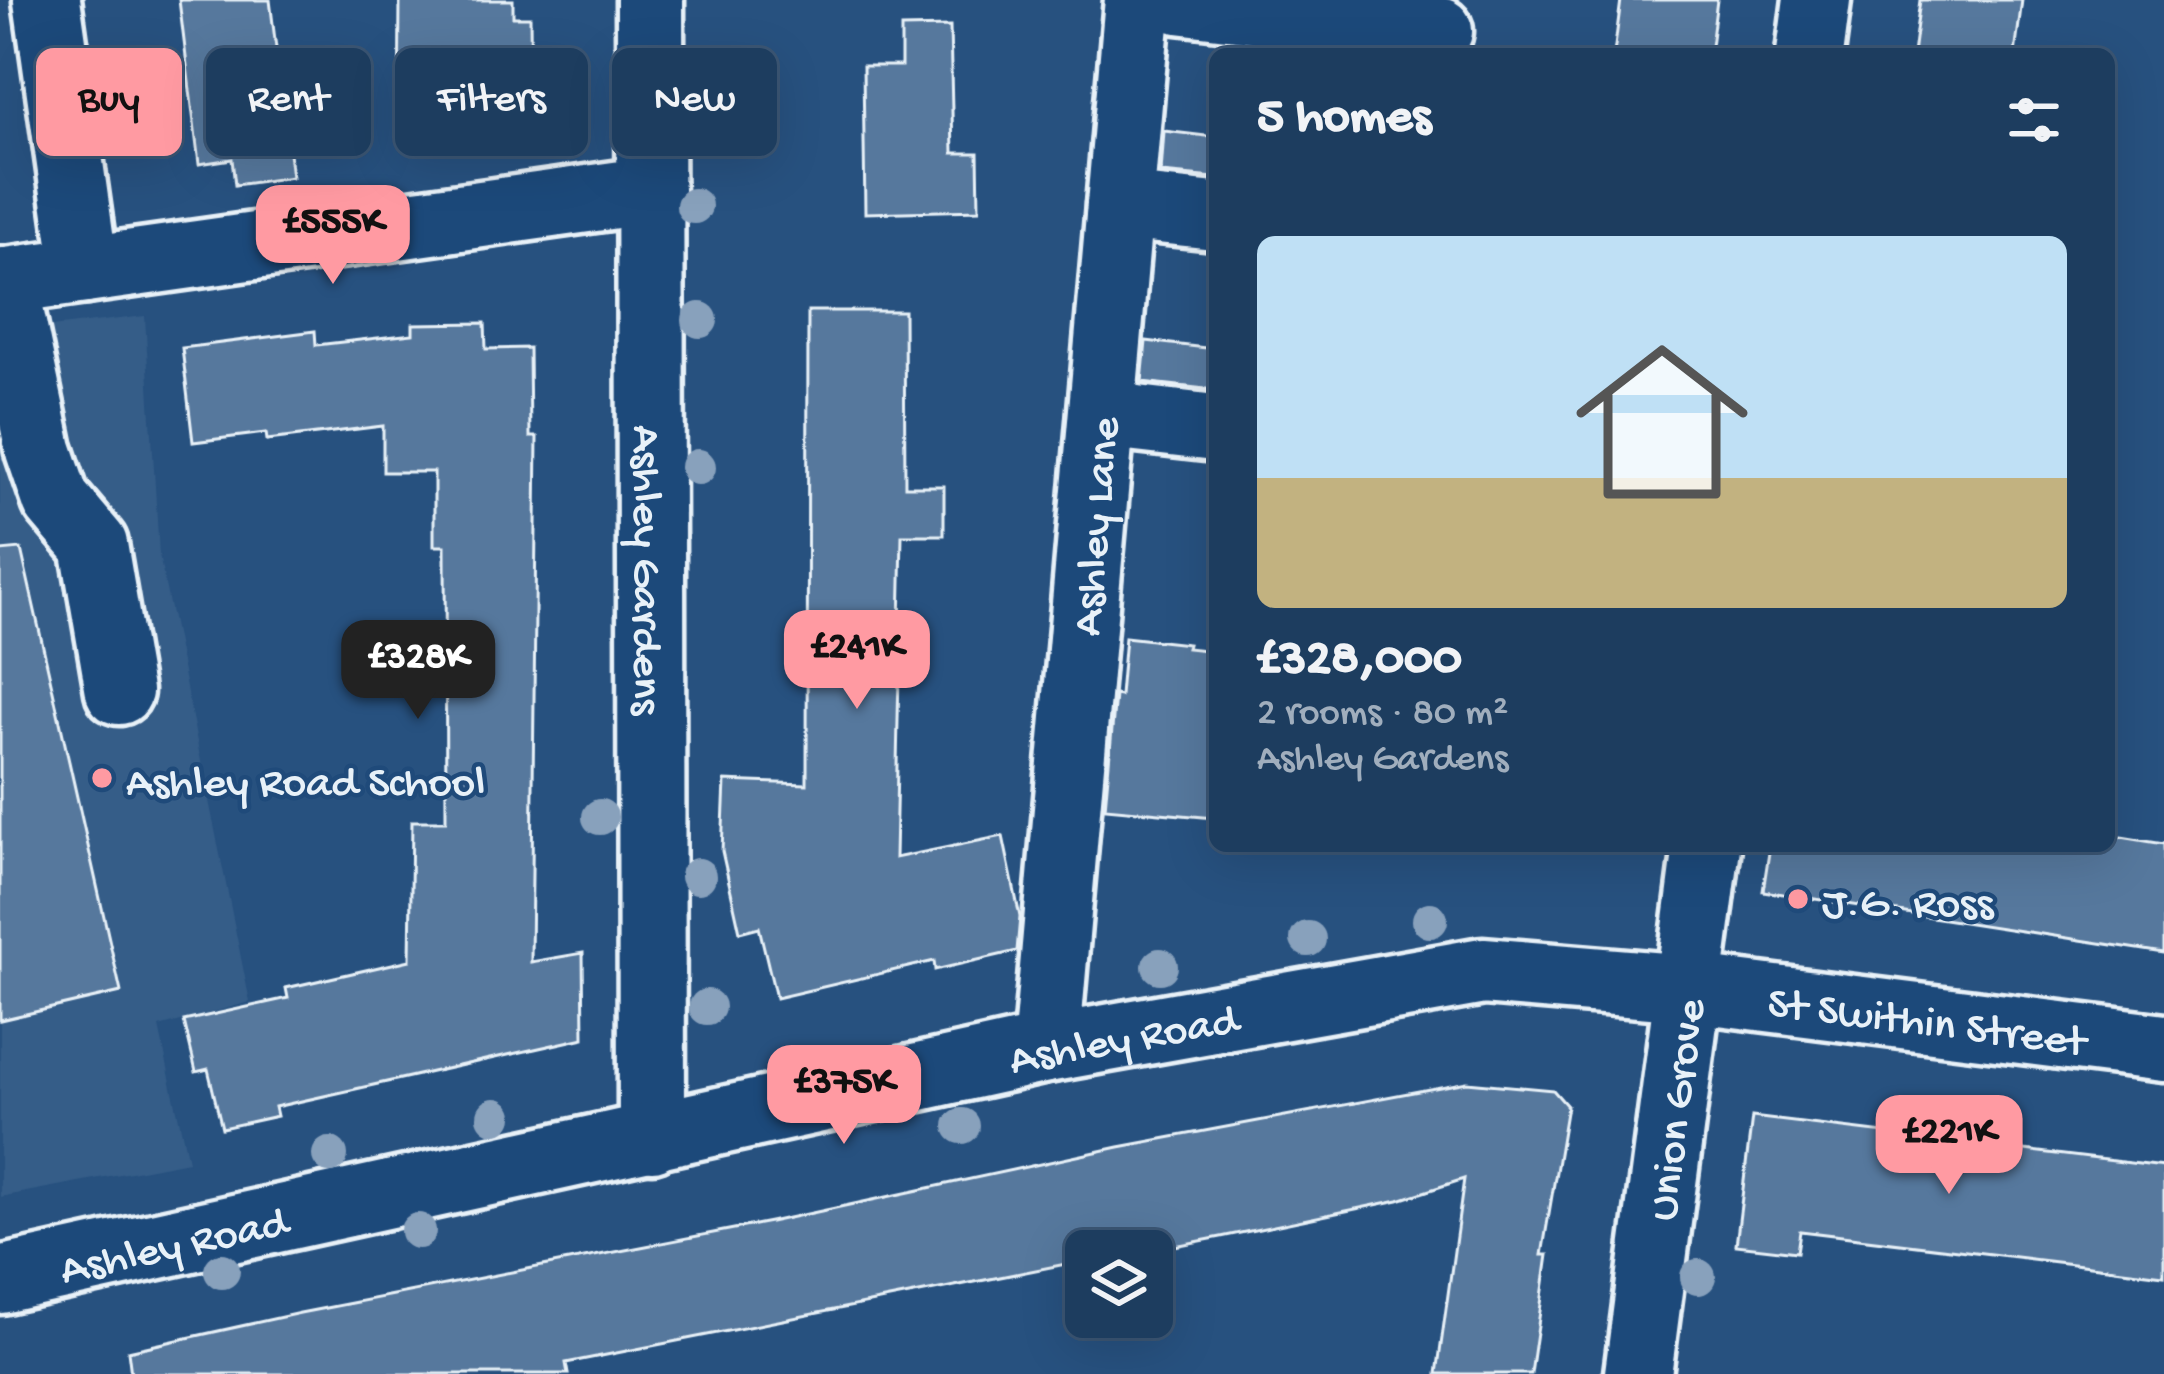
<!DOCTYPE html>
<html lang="en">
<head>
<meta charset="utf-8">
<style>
	:root { --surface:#1d3d5f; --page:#2a4868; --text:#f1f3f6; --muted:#a0aebd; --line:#3b5674; --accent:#ff9aa2 }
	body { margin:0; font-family:"Gochi Hand",sans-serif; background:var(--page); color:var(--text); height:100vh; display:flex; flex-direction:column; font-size:45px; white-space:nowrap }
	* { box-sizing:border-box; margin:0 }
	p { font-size:39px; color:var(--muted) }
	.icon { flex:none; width:66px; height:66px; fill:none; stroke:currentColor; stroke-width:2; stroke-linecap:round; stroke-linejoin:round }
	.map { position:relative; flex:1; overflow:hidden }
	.panel { position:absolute; left:1209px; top:48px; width:906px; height:804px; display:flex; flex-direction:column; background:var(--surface); border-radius:18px; box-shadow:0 12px 48px #0002,0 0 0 3px var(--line) }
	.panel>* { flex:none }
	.banner { position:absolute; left:36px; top:48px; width:993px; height:108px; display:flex; gap:24px }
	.controls { position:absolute; left:1065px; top:1230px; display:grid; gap:24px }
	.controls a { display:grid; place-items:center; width:108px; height:108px; border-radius:18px; background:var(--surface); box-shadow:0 12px 48px #0002,0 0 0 3px var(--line); font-size:60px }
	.price { position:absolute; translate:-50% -102px; padding:0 27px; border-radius:24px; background:var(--accent); color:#111; font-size:39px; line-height:78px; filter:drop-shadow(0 3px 6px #0008) }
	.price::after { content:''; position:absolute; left:50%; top:72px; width:36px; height:27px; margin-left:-18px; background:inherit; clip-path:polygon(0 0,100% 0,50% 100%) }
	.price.active { background:#222; color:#fff }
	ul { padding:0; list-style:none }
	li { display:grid; align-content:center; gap:24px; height:636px; padding:0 48px }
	li span { display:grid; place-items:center; height:372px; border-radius:18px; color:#555 }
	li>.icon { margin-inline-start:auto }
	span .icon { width:216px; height:216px; fill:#fffc; stroke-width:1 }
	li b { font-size:51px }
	h2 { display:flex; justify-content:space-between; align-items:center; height:144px; padding:0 48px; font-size:51px }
	.tag { padding:0 42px; border-radius:18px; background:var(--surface); box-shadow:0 12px 48px #0002,0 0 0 3px var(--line); font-size:42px; line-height:108px }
	.tag.active { background:var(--accent); color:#111 }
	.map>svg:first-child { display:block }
	.built { fill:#355d88 }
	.building { fill:#57789d; stroke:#e8f1f8; stroke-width:3 }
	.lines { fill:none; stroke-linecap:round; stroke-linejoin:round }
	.minor-casing { stroke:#e8f1f8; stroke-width:75 }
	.minor { stroke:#1f4a7a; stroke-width:66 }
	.tree { fill:#88a1bc }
	.poi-dot { fill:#ff9aa2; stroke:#1f4a7a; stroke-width:4.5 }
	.labels { text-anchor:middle; stroke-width:9; stroke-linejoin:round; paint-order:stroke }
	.street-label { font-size:45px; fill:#e8f1f8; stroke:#1f4a7a }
	.poi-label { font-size:45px; fill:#e8f1f8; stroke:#1f4a7a; text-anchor:start }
</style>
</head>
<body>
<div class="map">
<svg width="2164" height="1374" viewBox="0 0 2164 1374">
	<rect width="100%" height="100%" fill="#27517f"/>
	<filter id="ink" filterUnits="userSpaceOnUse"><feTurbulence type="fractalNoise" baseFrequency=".00833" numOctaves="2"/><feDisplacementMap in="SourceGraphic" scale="24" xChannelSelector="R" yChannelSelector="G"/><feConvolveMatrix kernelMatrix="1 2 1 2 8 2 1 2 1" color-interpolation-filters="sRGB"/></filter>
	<g filter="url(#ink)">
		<path class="built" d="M 145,316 L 159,555 L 250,1002 L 159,1027 L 188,1161 L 0,1197 L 0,333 Z"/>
		<path class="building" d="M 179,0 L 270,0 L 292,177 L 235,185 L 232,159 L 199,164 Z
			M 400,0 L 513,0 L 513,17 L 530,17 L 531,102 L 488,102 L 488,120 L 399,121 Z
			M 1621,0 L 1717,0 L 1710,54 L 1614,54 Z
			M 1920,0 L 2022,0 L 2015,54 L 1913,54 Z
			M 950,27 L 953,153 L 978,153 L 979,210 L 865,213 L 863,66 L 901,66 L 901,28 Z
			M 1164,131 L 1215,137 L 1215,178 L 1161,173 Z
			M 808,311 L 904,311 L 905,486 L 944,486 L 944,535 L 902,535 L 895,858 L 1003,836 L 1020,917 L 1017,951 L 935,970 L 934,961 L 776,998 L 759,927 L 740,932 L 722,851 L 725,781 L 807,784 Z
			M 485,323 L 486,349 L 529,348 L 530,437 L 537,437 L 531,962 L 583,953 L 584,1038 L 275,1107 L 277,1116 L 222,1128 L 208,1069 L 196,1072 L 184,1021 L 288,998 L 286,988 L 410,960 L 412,821 L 446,821 L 445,546 L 434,546 L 434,472 L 383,472 L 383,426 L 267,440 L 266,433 L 193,442 L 182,348 L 315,331 L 316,345 L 413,334 L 413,324 Z
			M 1146,341 L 1215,349 L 1215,390 L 1142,382 Z
			M 21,549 L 121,992 L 0,1020 L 0,551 Z
			M 1125,637 L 1188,644 L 1187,648 L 1215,651 L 1215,818 L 1105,808 L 1115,695 L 1120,696 Z
			M 2109,835 L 2164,844 L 2164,953 L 1763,891 L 1770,846 L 2109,846 Z
			M 1467,1082 L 1553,1090 L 1567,1106 L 1542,1255 L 1548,1255 L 1531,1374 L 1437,1374 L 1464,1179 L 1399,1200 L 1221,1237 L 1154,1250 L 1153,1246 L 1131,1251 L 1086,1251 L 1086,1260 L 566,1363 L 568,1374 L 131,1374 L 128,1351 L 300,1313 L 770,1222 L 1119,1147 Z
			M 1752,1117 L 2164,1167 L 2164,1275 L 1800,1231 L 1797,1252 L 1736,1245 Z"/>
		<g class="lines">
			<g class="minor-casing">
				<g id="minor">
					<path d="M 47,0 L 85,270"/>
					<path id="s1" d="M 650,0 L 652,1138"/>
					<path d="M 1178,0 L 1439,31"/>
					<path d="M 1810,54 L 1817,0"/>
					<path d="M 1120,206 L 1215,216"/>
					<path d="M 4,281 L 39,450 L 56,500 L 94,545 L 119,691"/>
					<path d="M 0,282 L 651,190"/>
					<path d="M 1102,415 L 1215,428"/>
					<path id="s2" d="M 1046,1049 L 1138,0"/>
					<path id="s3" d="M 0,1280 L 1046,1049 L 1483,971 L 1688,988 L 2164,1048"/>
					<path id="s4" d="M 1638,1374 L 1707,846"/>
				</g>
			</g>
			<use href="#minor" class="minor"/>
		</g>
		<g class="tree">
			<circle cx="687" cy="94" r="18"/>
			<circle cx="694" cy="206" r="18"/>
			<circle cx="700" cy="320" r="18"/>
			<circle cx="698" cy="467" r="18"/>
			<circle cx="600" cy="817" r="18"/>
			<circle cx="698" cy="876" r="18"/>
			<circle cx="1430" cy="920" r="18"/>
			<circle cx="1308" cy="939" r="18"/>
			<circle cx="1160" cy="966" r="18"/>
			<circle cx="707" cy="1007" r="18"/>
			<circle cx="495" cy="1116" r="18"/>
			<circle cx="962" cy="1126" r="18"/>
			<circle cx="330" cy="1155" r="18"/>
			<circle cx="418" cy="1231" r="18"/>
			<circle cx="222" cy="1271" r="18"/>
			<circle cx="1698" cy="1277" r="18"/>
		</g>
	</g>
	<g class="poi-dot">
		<circle cx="102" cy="778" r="12"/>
		<circle cx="1798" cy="899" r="12"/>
	</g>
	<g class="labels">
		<g class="street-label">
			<text dy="16" stroke="none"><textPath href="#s2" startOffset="525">Ashley Lane</textPath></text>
			<text dy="16" stroke="none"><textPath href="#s1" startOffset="570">Ashley Gardens</textPath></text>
			<text dy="16" stroke="none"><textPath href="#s3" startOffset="1962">St Swithin Street</textPath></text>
			<text dy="16" stroke="none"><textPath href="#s3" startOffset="1149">Ashley Road</textPath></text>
			<text dy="16" stroke="none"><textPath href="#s4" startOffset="267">Union Grove</textPath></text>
			<text dy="16" stroke="none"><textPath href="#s3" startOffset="177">Ashley Road</textPath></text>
		</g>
		<g class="poi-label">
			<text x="126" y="794">Ashley Road School</text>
			<text x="1822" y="915">J.G. Ross</text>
		</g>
	</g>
</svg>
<div class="controls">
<a><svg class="icon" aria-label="layers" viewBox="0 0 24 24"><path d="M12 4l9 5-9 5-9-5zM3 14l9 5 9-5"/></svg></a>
</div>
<b class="price" style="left:333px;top:287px">£555K</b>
<b class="price" style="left:857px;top:712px">£241K</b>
<b class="price active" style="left:418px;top:722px">£328K</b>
<b class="price" style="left:844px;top:1147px">£375K</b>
<b class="price" style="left:1949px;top:1197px">£221K</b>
<div class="banner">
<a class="tag active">Buy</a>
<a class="tag">Rent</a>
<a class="tag">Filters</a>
<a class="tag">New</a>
</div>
<section class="panel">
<h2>5 homes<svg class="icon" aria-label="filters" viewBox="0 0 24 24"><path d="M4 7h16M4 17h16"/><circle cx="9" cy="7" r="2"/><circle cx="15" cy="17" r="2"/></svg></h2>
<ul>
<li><span style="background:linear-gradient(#bfe0f5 65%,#c2b280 0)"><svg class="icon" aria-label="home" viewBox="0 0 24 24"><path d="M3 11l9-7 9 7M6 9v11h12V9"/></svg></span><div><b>£328,000</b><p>2 rooms · 80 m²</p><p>Ashley Gardens</p></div></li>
</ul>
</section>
</div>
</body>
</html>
